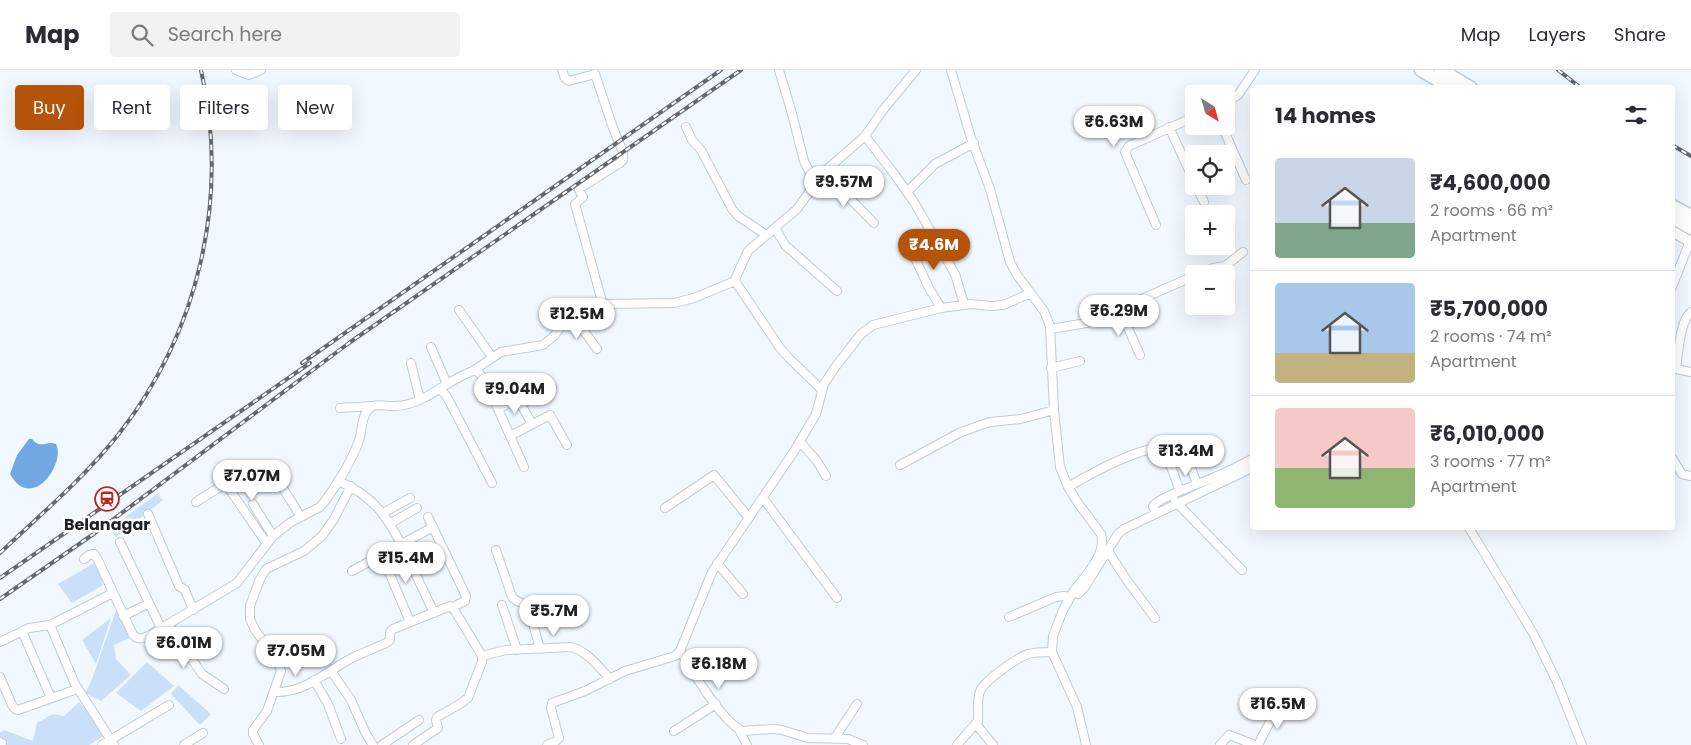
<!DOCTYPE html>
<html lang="en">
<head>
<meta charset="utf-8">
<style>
	:root { --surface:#fff; --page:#f2f2f3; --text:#2b2b33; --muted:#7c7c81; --line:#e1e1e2; --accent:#b45309 }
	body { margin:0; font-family:Poppins,sans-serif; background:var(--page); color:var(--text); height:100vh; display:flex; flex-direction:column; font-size:19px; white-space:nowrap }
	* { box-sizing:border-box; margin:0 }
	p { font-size:16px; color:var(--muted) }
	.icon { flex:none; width:28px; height:28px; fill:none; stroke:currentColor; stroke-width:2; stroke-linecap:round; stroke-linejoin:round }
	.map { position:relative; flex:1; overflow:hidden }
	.sheet { position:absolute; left:1250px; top:15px; width:425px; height:445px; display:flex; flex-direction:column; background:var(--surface); border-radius:5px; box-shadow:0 5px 20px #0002 }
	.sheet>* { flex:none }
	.hud { position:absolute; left:15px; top:15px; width:475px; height:45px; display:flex; gap:10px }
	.needle { width:32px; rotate:143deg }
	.tools { position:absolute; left:1185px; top:15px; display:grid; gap:10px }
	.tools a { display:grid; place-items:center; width:50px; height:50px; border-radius:5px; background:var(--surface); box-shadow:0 5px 20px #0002; font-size:25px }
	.price { position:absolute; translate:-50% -42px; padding:0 11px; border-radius:18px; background:#fff; color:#222; font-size:16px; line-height:32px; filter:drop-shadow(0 1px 2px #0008) }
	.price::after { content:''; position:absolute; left:50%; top:30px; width:15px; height:11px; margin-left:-8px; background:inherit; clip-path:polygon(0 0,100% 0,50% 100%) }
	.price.current { background:var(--accent); color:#fff }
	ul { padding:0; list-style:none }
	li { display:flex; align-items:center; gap:15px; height:125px; padding:0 25px }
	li+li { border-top:1px solid var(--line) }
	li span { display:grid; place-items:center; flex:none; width:140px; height:100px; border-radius:5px; color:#555 }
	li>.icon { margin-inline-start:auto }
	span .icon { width:60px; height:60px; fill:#fffc; stroke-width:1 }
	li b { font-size:21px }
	h2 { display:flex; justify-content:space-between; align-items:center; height:60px; padding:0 25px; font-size:21px }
	.pill { padding:0 18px; border-radius:5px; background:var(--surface); box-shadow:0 5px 20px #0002; font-size:18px; line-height:45px }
	.pill.current { background:var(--accent); color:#fff }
	header { display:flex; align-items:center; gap:30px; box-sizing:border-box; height:70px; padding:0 25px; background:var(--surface); border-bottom:1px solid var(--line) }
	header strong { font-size:24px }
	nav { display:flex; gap:28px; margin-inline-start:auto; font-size:18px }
	.search { width:350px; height:45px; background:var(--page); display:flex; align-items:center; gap:12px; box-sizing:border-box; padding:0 18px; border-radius:5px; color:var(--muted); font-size:19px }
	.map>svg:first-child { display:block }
	.green { fill:#cae0f9 }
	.water { fill:#71a8e4 }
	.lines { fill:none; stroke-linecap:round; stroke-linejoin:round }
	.minor-casing { stroke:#beccdb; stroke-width:10 }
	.tertiary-casing { stroke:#beccdb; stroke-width:12 }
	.trunk-casing { stroke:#beccdb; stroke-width:15 }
	.minor { stroke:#fff; stroke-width:8 }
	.tertiary { stroke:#fff; stroke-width:10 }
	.trunk { stroke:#fff; stroke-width:12 }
	.rail-casing { stroke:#63686f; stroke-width:4 }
	.rail { stroke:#fff; stroke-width:2; stroke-dasharray:5.5; stroke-linecap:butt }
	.labels { text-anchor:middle; stroke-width:5; stroke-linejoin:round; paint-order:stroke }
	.poi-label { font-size:16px; font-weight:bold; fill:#1d2228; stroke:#fff }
</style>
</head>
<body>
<header>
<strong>Map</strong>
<div class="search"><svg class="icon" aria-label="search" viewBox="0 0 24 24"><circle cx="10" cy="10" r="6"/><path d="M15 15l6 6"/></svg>Search here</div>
<nav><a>Map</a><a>Layers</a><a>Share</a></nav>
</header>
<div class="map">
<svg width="1691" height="675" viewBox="0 0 1691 675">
	<rect width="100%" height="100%" fill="#f2f8ff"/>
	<path class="green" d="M 157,424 L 163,430 L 116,467 L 109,459 Z
		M 96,492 L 103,515 L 72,533 L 58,514 Z
		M 116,540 L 130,568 L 114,575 L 116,589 L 131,605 L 101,631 L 85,623 L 91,612 Z
		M 111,548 L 96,594 L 82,570 Z
		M 147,592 L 174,616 L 141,641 L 116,623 Z
		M 178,615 L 211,644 L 200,655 L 171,624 Z
		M 79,632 L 94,650 L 104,666 L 89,675 L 0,675 L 0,663 L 4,660 L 33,671 L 37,653 L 53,644 L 64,646 Z"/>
	<path class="water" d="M 29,369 L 32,369 C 41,380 46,370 56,374 C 66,393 32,443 10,404 L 17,385 Z"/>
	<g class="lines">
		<g class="minor-casing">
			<path id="minor" d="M 236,0 L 249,5 L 261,0
				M 562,0 L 565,8 L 569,11 L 595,4 L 613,58 L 623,82 L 623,90 L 620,93 L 580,118 L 579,120 L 583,127 L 575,134 L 603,235
				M 779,0 L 791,40 L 804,91 L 815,113
				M 951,0 L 971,68 L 990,119 L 1010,192 L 1017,205 L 1044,241 L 1050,256 L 1054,340 L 1060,397 L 1068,417 L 1078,433 L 1101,464 C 1107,485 1084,507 1073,522 L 1078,524 L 1084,518 L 1118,464 L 1124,459 L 1252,398
				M 1226,32 L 1238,25 L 1255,0
				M 1222,56 L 1246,110
				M 686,57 L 692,70 L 701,80 L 732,139 L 738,146 L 766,165
				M 1169,57 L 1194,111
				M 865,66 L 895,105 L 914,132 L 955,204 L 964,234
				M 824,102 L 874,153
				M 1196,116 L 1204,132
				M 907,122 L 935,94 L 974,73
				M 1156,155 L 1125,82 L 1129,76 L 1194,47
				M 775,158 L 785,175 L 837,221
				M 908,173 L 929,218 L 941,238
				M 1199,204 L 1213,198 L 1225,196 L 1243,182
				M 1672,217 L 1690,171
				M 459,240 L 492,287
				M 1120,240 L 1140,285
				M 571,243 L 597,279
				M 1050,259 L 1087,253 L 1194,206
				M 431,277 L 447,314
				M 411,293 L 420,330
				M 1051,298 L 1080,291
				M 1672,298 L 1691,302
				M 1676,299 C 1678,285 1680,249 1691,242
				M 473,301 L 501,282 L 543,275 L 554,266 L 571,243 L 581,237 L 606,234 L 674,233 L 694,228 L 735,211
				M 440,318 L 447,327 L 492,413
				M 822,320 L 790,289 L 780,278 L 735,211 L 736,207 L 748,181 L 797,139 L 824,102 L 865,66 L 883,40 L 916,0
				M 522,334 L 552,317
				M 340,338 L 373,336
				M 498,339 L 518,329 L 532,354
				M 510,366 L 550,345 L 567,375
				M 800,372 L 817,391 L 826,406
				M 1182,373 L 1197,414
				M 1672,388 L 1682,404 L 1691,406
				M 900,395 L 961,362 L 990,352 L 1021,349 L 1054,340
				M 269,396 L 301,447
				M 220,400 L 230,420 L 267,474
				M 338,411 C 376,426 390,451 407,486 C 416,505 425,524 434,543
				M 1068,417 C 1095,401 1128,383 1159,377 C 1169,385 1175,409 1180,421
				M 763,428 L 837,528
				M 1175,431 L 1242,500
				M 196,432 L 226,413
				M 253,434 L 273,466
				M 665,438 L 714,405 L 749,448
				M 383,443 L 410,428
				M 148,444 L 179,516 L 185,520 L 193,540
				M 1156,444 L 1153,436 C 1161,426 1203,413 1217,406 C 1229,401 1241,395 1252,389
				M 428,447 L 466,526 L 465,531 L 453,537
				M 391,453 L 417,438
				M 1469,458 L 1533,563 L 1557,612 L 1582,675
				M 120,472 L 161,558
				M 496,480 L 512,527 C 517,533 525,532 529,539 L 540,579
				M 1108,481 L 1126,509 L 1155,548
				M 379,487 L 384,497 L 389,502 L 410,552
				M 84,489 L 89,485 L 94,484 L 97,488 L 133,565 C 139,571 143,568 150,565 L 237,513 L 273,466 L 291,452 L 320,437 L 325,431 C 338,413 351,392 359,371 C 362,362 361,349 367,341 C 374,331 386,337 396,336 C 425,335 446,310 473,301 L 477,301 L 485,310 L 524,397
				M 717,493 L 743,524
				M 352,501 L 433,457
				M 1073,522 L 1063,540 L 1053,566 L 1052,582 L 1077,637 L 1086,675
				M 502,535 L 517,580
				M 123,546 L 148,534
				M 1009,547 L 1056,527 L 1064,526 L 1070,527
				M 168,554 L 202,604 L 224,619
				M 50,555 L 75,614 L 114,675
				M 22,561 L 51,628
				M 0,572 L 29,558 L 50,555 L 113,523
				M 680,581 C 693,602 721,650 742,661 L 773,659 L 782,660 L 808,668 L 848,669 L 863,675
				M 482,586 L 506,580 L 571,577 C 587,581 599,597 610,609
				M 331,601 L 351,630 L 366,664 L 373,675
				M 0,607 L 12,635 L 15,639 L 18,640 L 77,619
				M 314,610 L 328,634 L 341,669
				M 275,622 C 305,623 327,601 352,588 C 364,582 376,578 388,572 L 390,570 L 390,562 L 393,559 L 450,536 L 455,541 L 482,586 L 482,592 L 468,628 L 460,634 L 437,647 L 436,650 L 438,658 L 413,675
				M 976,654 L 993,675
				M 738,658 L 747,675
				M 674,661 L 716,634
				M 834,669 L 857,634
				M 0,672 L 2,673
				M 102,675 L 169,635
				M 184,675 L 203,663
				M 259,675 L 253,664 L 253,660 L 267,641 L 281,601 L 276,588 L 255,560 L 250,549 L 250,536 L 260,509 L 266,499 L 304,481 L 322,466 L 334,449 L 351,416
				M 382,675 L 419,650
				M 547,675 L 556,671 L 559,668 L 551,638 L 552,633 L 585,621 L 625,601 L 675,586 L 680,581 L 712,502 L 793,383 L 816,344 L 824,314 L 836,296 L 861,264 L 873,255 L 941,238 L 971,234 L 991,236 L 1003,235 L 1031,223
				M 957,675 L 978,651 C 979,640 976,629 981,619 C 987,609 1017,588 1028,584 C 1036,582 1044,582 1052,582
				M 1220,675 L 1229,665 L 1255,675
				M 1256,675 L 1259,673 L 1277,638 L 1287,625"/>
		</g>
		<g class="tertiary-casing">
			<path id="tertiary" d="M 1672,161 L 1691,172"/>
		</g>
		<g class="trunk-casing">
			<path id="trunk" d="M 1421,0 L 1451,18
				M 1441,0 L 1471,18
				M 1672,136 L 1691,146
				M 1672,147 L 1691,158"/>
		</g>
		<use href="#minor" class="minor"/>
		<use href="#tertiary" class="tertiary"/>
		<use href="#trunk" class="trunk"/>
		<g class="rail-casing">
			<path id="rail" d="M 1558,0 L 1581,18
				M 1672,75 L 1691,86
				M 302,293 L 721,0
				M 0,483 C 40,445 84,408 118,365 C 199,262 230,128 201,0
				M 0,508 L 310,293
				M 0,529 L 95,463 L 349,273 L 741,0"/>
		</g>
		<use href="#rail" class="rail"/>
	</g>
	<defs>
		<g id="station-ring" transform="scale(1.25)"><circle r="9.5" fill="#fff" stroke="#b7291d" stroke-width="1.5"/><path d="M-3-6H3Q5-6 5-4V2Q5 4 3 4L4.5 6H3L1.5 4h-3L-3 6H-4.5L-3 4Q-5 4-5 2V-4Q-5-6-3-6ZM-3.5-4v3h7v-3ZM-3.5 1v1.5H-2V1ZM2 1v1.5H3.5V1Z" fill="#b7291d"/></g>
	</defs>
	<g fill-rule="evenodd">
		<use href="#station-ring" x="107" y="429"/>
	</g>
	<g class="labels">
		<g class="poi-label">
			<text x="107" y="460">Belanagar</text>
		</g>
	</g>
</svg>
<div class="tools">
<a><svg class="needle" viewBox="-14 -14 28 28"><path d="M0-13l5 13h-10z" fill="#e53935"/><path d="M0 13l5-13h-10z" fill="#7c7c81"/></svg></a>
<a><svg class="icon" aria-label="locate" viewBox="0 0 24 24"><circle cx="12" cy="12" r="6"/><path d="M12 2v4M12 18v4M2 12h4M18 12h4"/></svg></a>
<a>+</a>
<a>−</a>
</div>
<b class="price" style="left:1114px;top:78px">₹6.63M</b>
<b class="price" style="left:844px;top:138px">₹9.57M</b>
<b class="price current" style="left:934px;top:201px">₹4.6M</b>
<b class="price" style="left:1119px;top:267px">₹6.29M</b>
<b class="price" style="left:577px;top:270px">₹12.5M</b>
<b class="price" style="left:515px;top:345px">₹9.04M</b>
<b class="price" style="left:1186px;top:407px">₹13.4M</b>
<b class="price" style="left:252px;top:432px">₹7.07M</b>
<b class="price" style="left:406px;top:514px">₹15.4M</b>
<b class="price" style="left:554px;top:567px">₹5.7M</b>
<b class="price" style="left:184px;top:599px">₹6.01M</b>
<b class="price" style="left:296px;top:607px">₹7.05M</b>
<b class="price" style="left:719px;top:620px">₹6.18M</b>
<b class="price" style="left:1278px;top:660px">₹16.5M</b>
<div class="hud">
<a class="pill current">Buy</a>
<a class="pill">Rent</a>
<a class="pill">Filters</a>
<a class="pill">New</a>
</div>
<section class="sheet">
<h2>14 homes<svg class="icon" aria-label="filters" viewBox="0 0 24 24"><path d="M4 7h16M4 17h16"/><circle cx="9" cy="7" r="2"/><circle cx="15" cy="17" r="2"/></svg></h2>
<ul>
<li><span style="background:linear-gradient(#c9d6e8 65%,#7fa58c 0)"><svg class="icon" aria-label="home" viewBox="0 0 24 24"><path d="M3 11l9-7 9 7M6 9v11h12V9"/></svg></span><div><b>₹4,600,000</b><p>2 rooms · 66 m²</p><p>Apartment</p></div></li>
<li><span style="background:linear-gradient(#a9c7e8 70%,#c2b280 0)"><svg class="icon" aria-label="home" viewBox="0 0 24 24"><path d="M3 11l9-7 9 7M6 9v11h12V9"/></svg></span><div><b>₹5,700,000</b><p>2 rooms · 74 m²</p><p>Apartment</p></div></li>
<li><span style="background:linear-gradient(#f6c9c9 60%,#8fb573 0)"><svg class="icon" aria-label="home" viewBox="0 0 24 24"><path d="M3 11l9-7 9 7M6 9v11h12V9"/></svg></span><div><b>₹6,010,000</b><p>3 rooms · 77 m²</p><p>Apartment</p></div></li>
</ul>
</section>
</div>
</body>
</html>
